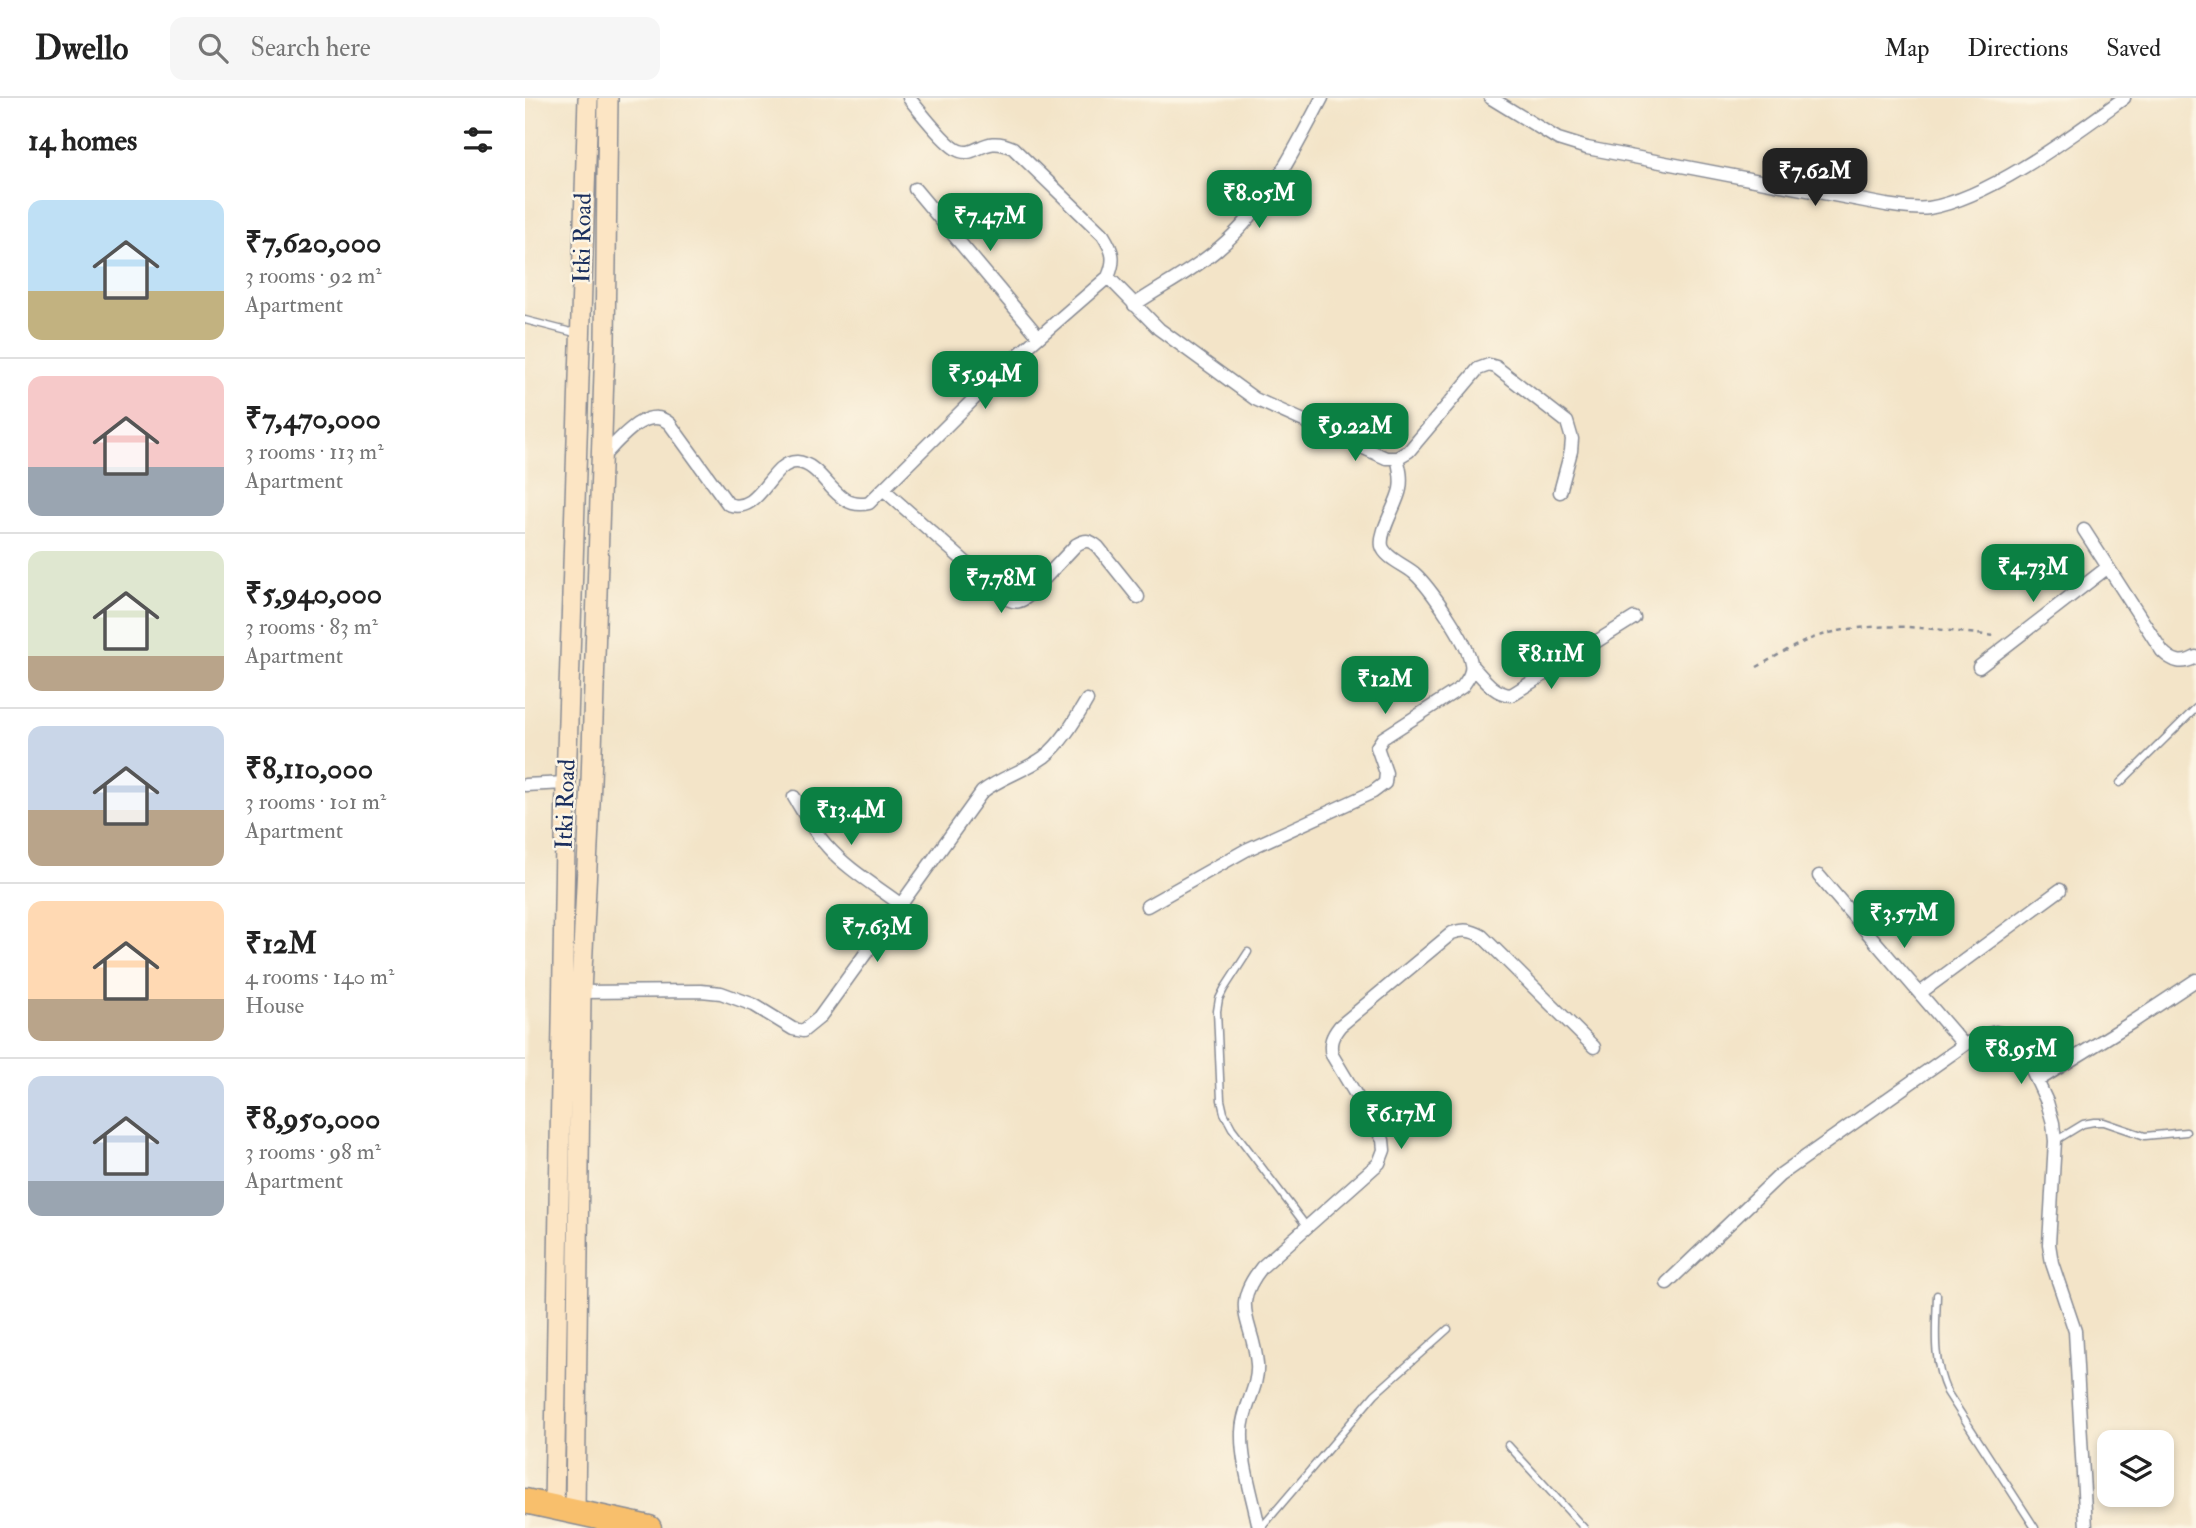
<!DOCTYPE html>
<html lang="en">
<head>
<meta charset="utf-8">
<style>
	:root { --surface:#fff; --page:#f6f6f6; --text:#222; --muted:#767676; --line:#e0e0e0; --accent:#0b8043 }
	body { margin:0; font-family:"IM FELL Double Pica",serif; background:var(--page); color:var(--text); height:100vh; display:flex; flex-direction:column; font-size:26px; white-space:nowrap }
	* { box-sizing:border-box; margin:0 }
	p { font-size:23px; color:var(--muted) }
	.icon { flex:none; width:38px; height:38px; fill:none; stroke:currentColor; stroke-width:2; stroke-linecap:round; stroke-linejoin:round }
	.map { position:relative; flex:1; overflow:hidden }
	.side { display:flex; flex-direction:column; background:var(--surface); width:525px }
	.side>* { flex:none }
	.fabs { position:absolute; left:1572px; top:1332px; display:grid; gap:14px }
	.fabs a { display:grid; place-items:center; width:77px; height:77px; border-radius:14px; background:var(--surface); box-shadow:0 4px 10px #0003; font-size:35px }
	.price { position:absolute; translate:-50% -60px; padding:0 16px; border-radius:14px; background:var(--accent); color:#fff; font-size:23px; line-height:46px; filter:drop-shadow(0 2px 4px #0008) }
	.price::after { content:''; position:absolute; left:50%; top:42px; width:21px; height:16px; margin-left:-10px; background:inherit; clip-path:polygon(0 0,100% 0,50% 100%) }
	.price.current { background:#222; color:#fff }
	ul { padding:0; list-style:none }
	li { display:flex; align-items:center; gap:21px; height:175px; padding:0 28px }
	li+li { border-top:2px solid var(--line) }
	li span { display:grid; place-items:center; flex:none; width:196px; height:140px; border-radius:14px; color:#555 }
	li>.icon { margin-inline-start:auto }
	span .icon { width:84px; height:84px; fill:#fffc; stroke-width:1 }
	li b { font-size:30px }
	h2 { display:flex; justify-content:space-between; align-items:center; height:84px; padding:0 28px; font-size:30px }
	header { display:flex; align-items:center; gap:42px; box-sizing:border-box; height:98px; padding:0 35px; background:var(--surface); border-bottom:2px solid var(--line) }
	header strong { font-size:33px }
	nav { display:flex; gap:38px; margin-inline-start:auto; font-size:24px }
	.search { width:490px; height:63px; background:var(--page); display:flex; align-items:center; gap:18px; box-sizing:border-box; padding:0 24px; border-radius:14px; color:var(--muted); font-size:26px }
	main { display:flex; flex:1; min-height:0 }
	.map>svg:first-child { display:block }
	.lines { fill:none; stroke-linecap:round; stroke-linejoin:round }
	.lane-casing { stroke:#878a93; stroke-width:9 }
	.street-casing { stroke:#878a93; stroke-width:15 }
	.secondary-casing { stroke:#878a93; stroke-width:22 }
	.highway-casing { stroke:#878a93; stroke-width:27 }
	.path { stroke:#878a93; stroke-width:2.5; stroke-dasharray:5 5; stroke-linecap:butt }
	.lane { stroke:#fff; stroke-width:6 }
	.street { stroke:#fff; stroke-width:12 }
	.secondary { stroke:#fce5c4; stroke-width:19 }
	.highway { stroke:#f8bf6c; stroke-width:24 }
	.labels { text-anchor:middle; stroke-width:5; stroke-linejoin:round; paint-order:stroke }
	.street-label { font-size:24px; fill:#1b2f5e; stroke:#fcf5e5 }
</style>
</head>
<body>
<header>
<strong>Dwello</strong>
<div class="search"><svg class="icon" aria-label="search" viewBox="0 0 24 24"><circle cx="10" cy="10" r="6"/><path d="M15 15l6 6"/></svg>Search here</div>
<nav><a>Map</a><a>Directions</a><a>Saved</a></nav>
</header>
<main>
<section class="side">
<h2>14 homes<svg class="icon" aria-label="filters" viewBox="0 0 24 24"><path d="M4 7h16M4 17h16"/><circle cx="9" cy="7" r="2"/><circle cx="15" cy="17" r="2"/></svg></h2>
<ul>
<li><span style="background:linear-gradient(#bfe0f5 65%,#c2b280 0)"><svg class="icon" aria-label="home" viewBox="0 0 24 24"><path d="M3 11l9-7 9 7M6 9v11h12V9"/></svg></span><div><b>₹7,620,000</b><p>3 rooms · 92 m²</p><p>Apartment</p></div></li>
<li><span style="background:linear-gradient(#f6c9c9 65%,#9aa5b1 0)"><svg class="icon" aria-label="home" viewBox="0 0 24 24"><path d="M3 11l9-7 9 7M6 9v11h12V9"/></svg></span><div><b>₹7,470,000</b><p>3 rooms · 113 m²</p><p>Apartment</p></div></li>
<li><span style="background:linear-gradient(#dfe7d0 75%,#b9a48a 0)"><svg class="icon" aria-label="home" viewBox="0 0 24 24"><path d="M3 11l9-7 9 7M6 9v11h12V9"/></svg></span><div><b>₹5,940,000</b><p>3 rooms · 83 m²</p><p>Apartment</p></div></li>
<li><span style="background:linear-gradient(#c9d6e8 60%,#b9a48a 0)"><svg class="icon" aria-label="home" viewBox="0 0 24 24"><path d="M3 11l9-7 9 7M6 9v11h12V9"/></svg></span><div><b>₹8,110,000</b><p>3 rooms · 101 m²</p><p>Apartment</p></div></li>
<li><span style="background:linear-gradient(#ffd9b3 70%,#b9a48a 0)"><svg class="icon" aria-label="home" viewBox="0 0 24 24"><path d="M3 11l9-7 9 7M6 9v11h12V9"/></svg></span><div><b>₹12M</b><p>4 rooms · 140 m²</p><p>House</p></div></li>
<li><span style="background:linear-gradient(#c9d6e8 75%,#9aa5b1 0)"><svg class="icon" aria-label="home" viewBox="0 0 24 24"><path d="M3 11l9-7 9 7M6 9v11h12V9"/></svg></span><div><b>₹8,950,000</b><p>3 rooms · 98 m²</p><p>Apartment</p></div></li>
</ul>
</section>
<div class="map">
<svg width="1671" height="1430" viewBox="0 0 1671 1430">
	<rect width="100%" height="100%" fill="#fcf5e5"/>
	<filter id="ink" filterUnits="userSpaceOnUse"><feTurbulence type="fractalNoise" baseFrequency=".0143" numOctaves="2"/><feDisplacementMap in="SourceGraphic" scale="14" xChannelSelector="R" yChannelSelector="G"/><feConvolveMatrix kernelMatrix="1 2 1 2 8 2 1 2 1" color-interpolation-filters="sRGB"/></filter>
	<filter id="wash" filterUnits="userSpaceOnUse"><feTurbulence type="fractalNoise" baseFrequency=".00686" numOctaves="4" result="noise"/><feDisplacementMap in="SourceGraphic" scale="28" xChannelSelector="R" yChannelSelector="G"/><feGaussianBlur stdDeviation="1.57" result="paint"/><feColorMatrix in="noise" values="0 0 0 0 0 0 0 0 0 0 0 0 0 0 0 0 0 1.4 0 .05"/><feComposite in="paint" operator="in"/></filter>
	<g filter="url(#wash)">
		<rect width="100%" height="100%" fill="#f3e4c8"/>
	</g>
	<g filter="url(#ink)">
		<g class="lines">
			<g class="lane-casing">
				<path id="lane" d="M 0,222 L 54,236
					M 1595,685 L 1671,610
					M 723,854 L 699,891 L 694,901 L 692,913 L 696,1002 L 699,1015 L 707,1030 L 782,1129
					M 1530,1043 L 1558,1026 L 1569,1024 L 1579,1024 L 1620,1038 L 1661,1034
					M 1412,1197 C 1411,1232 1407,1261 1422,1294 L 1510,1430
					M 983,1347 L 1059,1430
					M 736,1430 L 850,1296 L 923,1231"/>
			</g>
			<g class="street-casing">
				<path id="street" d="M 966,0 L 1033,41 L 1062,50 L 1361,107 C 1375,109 1390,112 1404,110 C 1465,100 1548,37 1599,0
					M 390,91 L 514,239
					M 583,179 L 634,231 L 730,301 L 861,360 L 872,360 L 884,353 L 953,271 L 964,267 L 971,269 L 1042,324 L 1047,341 L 1046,353 L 1035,394
					M 609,207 C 637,188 669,172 694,150 C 741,111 769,53 797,0
					M 76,360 C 93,344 121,305 145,326 L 203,406 C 236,418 245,363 272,364 C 300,366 309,414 344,405 L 492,258 L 583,179 C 591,161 588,153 578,137 L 488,50 C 459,36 453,59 435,53 C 423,50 393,11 384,0
					M 358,391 L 482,501 C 491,505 496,504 503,498 L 551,447 C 561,441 565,442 573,449 L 613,499
					M 1559,432 L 1637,553 C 1648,564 1657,567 1671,559
					M 947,568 C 958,580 969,596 986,597 L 1109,520
					M 1454,569 L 1583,469
					M 0,687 L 41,685
					M 269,699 C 279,716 289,734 302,748 C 322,771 351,788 375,806
					M 1294,778 L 1439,947
					M 622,808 L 721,752 L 848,694 L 860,685 L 861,675 L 852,649 L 858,640 L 937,589 C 942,582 948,575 946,565 C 943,545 905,489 889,475 C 880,467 860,460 857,448 C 854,433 872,407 875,391 C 877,380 875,371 872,360
					M 56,894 L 176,893 L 196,895 L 229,907 L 268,931 L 278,933 L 294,920 L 457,694 C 476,679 500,673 519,659 C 538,644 550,622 562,602
					M 1395,895 L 1535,792
					M 1512,983 L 1609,923 L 1671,882
					M 1142,1185 L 1255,1077 L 1439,947 L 1459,937 L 1471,934 L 1484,937 L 1495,946 L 1522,1004 L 1528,1025 L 1530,1043 L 1524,1146 L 1527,1165 L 1550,1233 L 1561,1430
					M 734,1430 C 728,1399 716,1365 717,1334 C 717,1310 734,1290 732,1266 C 728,1222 704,1210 737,1169 L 854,1065 L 859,1052 L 858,1042 L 807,957 C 804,945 807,938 815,928 L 927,835 C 939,831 946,832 957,838 L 1069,949"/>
			</g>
			<g class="secondary-casing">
				<path id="secondary" d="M 29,1409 L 41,685 L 63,0
					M 50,1414 L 56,894 L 66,684 L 80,243 L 83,0"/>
			</g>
			<g class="highway-casing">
				<path id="highway" d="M 0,1403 L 124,1430"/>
			</g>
			<path class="path" d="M 1232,569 C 1252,558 1272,545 1294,538 C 1353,520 1411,532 1470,538"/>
			<use href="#lane" class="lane"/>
			<use href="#street" class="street"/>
			<use href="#secondary" class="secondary"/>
			<use href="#highway" class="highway"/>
		</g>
	</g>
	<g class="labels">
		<g class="street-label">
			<text transform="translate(57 140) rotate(-89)" y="8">Itki Road</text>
			<text transform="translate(40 706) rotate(-88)" y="8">Itki Road</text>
		</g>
	</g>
</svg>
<div class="fabs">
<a><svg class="icon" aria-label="layers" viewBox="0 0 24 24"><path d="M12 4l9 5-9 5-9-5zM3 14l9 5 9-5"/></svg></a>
</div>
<b class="price current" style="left:1290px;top:110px">₹7.62M</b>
<b class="price" style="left:734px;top:132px">₹8.05M</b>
<b class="price" style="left:465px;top:155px">₹7.47M</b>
<b class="price" style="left:460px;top:313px">₹5.94M</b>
<b class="price" style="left:830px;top:365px">₹9.22M</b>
<b class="price" style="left:1508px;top:506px">₹4.73M</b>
<b class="price" style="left:476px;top:517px">₹7.78M</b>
<b class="price" style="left:1026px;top:593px">₹8.11M</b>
<b class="price" style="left:860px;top:618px">₹12M</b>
<b class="price" style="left:326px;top:749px">₹13.4M</b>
<b class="price" style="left:1379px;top:852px">₹3.57M</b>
<b class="price" style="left:352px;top:866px">₹7.63M</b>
<b class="price" style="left:1496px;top:988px">₹8.95M</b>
<b class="price" style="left:876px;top:1053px">₹6.17M</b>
</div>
</main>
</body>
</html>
